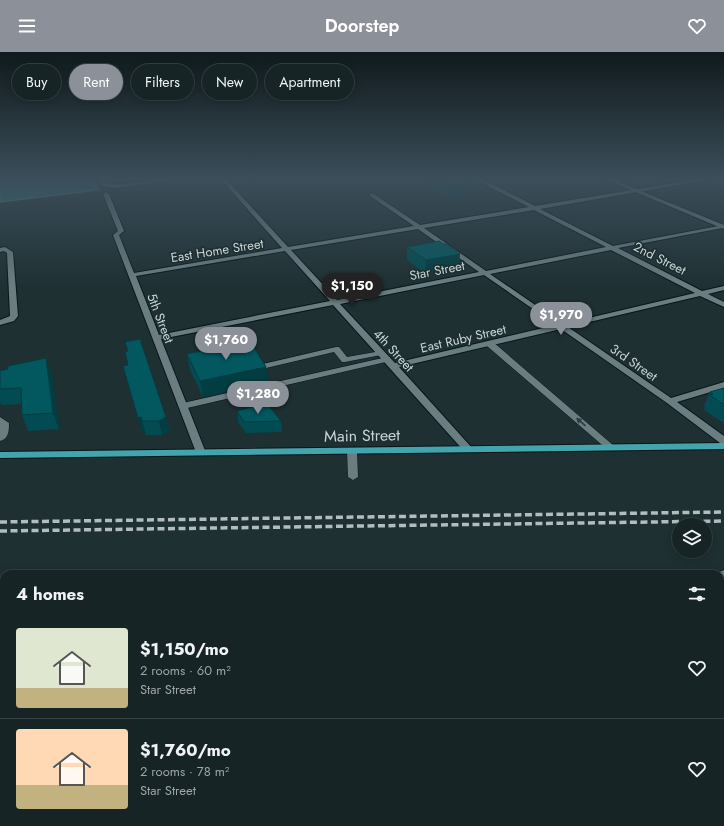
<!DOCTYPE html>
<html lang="en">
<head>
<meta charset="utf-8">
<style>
	:root { --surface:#162426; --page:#233032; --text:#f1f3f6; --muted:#9ea4a7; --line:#354143; --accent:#8c9099 }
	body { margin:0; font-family:Jost,sans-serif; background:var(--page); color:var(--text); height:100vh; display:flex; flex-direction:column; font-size:15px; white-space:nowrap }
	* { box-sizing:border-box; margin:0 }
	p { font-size:13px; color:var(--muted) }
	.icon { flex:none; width:22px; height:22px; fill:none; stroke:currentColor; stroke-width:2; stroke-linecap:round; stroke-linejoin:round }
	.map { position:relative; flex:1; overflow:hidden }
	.panel { position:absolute; left:0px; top:518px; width:724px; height:256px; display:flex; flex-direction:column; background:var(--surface); border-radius:12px 12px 0 0; box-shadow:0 2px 10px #0003,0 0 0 1px var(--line) }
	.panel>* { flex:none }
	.hud { position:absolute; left:12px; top:12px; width:400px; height:36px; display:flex; gap:8px }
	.controls { position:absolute; left:672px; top:466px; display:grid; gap:8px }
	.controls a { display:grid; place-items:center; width:40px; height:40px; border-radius:50%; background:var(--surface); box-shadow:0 2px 10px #0003,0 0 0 1px var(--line); font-size:20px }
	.price { position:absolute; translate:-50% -34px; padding:0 9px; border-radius:14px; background:var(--accent); color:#fff; font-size:13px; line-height:26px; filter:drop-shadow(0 1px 2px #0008) }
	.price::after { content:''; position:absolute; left:50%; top:24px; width:12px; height:9px; margin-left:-6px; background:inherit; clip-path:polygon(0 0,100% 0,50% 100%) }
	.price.active { background:#222; color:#fff }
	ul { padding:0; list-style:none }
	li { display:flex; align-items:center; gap:12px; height:100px; padding:0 16px }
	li+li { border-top:1px solid var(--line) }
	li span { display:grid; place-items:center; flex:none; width:112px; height:80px; border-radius:4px; color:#555 }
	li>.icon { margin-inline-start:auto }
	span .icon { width:48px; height:48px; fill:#fffc; stroke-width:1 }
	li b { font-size:17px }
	h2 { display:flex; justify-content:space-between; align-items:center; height:48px; padding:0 16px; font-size:17px }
	.chip { padding:0 14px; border-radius:18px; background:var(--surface); box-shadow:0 2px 10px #0003,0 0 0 1px var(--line); font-size:14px; line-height:36px }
	.chip.active { background:var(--accent); color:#fff }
	header { display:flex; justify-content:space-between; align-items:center; height:52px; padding:0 16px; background:var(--accent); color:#fff; font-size:18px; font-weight:600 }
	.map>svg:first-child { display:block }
	.water { fill:#2e757d; stroke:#5c9297 }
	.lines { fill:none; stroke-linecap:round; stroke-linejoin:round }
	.lane-casing { stroke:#07171a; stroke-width:1 }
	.street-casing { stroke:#07171a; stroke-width:2 }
	.secondary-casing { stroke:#07171a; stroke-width:2 }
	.primary-casing { stroke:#07171a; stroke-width:2 }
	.lane { fill:#6a7d80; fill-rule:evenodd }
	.street { fill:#6a7d80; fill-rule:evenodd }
	.secondary { fill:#6a7d80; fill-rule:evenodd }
	.primary { fill:#44a4ae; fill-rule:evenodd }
	.rail { stroke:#b1bdbe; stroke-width:3.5; stroke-dasharray:7 3.5; stroke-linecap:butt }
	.wall { fill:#034b52 }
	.shaded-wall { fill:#023d42 }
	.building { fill:#03575f; stroke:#023d42 }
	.oneway { fill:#293c3e }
	.labels { text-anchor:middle; stroke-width:3.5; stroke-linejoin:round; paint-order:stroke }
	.far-street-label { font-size:13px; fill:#c9d4d5; stroke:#1e3032 }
	.street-label { font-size:16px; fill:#c9d4d5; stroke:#1e3032 }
</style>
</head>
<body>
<header><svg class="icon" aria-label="menu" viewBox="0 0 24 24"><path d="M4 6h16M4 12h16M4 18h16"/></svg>Doorstep<svg class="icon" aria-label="heart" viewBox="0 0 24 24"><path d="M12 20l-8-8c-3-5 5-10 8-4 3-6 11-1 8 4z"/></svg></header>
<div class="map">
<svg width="724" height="774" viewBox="0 0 724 774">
	<rect width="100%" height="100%" fill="#1e3032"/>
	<path class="water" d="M 0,126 L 94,126 L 99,138 L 0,150 Z"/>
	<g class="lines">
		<g class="lane-casing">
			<path id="lane" d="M 487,290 L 493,290 L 614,394 L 616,396 L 614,398 L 608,398 L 487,294 Z
				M 336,295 L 339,295 L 347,305 L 381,299 L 385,301 L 381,303 L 345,310 L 342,310 L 334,300 L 266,316 L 262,314 L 263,312 Z
				M 387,305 L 390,305 L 390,309 L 183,357 L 179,354 L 183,351 Z
				M 0,365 L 9,371 C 9,378 9,387 0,389 Z
				M 352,396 L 357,399 L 358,425 L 353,428 L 348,425 L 347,399 Z
				M 724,518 L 724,527 L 720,528 L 720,522 L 715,522 Z
				M 134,770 L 157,770 L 155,774 L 132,774 Z"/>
		</g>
		<g class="street-casing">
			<path id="street" d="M 99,126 L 103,126 L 106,132 C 133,134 159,126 186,126 L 117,136 L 102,134 Z
				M 220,126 L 225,126 L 288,195 L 414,174 L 370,144 L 369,143 L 372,141 L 420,173 L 529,155 L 476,128 L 476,126 L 480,126 L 535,154 L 705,126 L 717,126 L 540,157 L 613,194 L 724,173 L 724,175 L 722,176 L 618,196 L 702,239 L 724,234 L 724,238 L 708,242 L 724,250 L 724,255 L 700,244 L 568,275 L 671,346 L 724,330 L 724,336 L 677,350 L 724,384 L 724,392 L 720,391 L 667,351 L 561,277 L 399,315 L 473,397 L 468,400 L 464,399 L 333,253 L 161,287 L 206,401 L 205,403 L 197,403 L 113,183 L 118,179 L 103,142 L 106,140 L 109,142 L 124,179 L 119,183 L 134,221 L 282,196 ZM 534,158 L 606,195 L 486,219 L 424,176 ZM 418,177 L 479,220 L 337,248 L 291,198 ZM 611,198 L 695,241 L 563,272 L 490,222 ZM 285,199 L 330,249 L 159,283 L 136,224 ZM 484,223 L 556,273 L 395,311 L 340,252 Z
				M 5,195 L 13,200 L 18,264 L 14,269 L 0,273 L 0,268 L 10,264 L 7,201 L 4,199 L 0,200 L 0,196 Z
				M 526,770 L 544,770 L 546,774 L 528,774 Z"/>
		</g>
		<g class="secondary-casing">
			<path id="secondary" d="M 602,126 L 609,126 L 724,173 L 724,177 Z"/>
		</g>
		<g class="primary-casing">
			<path id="primary" d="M 724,391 L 724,397 L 0,406 L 0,400 Z"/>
		</g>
		<use href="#lane" class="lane"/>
		<use href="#street" class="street"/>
		<use href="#secondary" class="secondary"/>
		<use href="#primary" class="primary"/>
		<path class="rail" d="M 0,470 L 724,460
			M 0,479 L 724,469"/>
	</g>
	<path class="wall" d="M 432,126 L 464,126 L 473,131 L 472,142 L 449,145 L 431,135 Z
		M 407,195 L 459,215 L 425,222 L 407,208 Z
		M 125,290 L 166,365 L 170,379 L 162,383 L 146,383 L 145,379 L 142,379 L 123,314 L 128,313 L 125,300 L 128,299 Z
		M 187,302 L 268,330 L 203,345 L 190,318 Z
		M 0,319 L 52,322 L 59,377 L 28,379 L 22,363 L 21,352 L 1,353 L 0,349 Z
		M 724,336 L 724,371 L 704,358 L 705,355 L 704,354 L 710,340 Z
		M 257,356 L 281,369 L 282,380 L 246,381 L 238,370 L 237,359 Z"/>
	<path class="shaded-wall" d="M 473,131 L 472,142 L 449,145 L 450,134 Z
		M 460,202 L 459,215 L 425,222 L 426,208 Z
		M 46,306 L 52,322 L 59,377 L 53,361 Z
		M 266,315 L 268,330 L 203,345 L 200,329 Z
		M 141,365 L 145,379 L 142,379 L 138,366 Z
		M 166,365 L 170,379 L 162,383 L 159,369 Z"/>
	<path class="building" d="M 435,126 L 464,126 L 473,131 L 450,134 Z
		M 439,189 L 444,192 L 446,192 L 460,202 L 426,208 L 407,195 Z
		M 140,287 L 166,365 L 159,369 L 142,369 L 141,365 L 138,366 L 123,314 L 128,313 L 125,300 L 128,299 L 125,290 Z
		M 250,289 L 266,315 L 200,329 L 187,302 Z
		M 46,306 L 53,361 L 22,363 L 21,336 L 0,337 L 0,319 L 8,317 L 8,314 Z
		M 724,336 L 724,353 L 710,343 L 713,342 L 710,340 Z
		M 268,353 L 281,369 L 244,370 L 237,359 L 255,354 L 257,356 Z"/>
	<defs><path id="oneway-solid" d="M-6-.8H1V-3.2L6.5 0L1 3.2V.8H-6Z"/></defs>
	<use class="oneway" href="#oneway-solid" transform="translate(581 370) rotate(-139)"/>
	<linearGradient id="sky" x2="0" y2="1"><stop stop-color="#101a1c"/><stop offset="0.54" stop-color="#3b4e5a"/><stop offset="1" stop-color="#3b4e5a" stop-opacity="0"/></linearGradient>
	<rect width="724" height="235" fill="url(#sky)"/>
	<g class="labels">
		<g class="far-street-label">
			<text transform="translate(217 198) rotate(-9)" y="5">East Home Street</text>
			<text transform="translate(660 206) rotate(27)" y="5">2nd Street</text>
			<text transform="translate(437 218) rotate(-11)" y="5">Star Street</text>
			<text transform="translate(161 266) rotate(69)" y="5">5th Street</text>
			<text transform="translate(463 286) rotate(-13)" y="5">East Ruby Street</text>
			<text transform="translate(394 298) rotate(47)" y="5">4th Street</text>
			<text transform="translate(634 310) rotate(35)" y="5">3rd Street</text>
		</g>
		<g class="street-label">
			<text transform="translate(362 383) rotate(-1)" y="6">Main Street</text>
		</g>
	</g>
</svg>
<div class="controls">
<a><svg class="icon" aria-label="layers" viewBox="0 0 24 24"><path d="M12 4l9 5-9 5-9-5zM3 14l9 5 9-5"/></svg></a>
</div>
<b class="price active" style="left:352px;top:255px">$1,150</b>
<b class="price" style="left:561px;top:284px">$1,970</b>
<b class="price" style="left:226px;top:309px">$1,760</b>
<b class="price" style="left:258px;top:363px">$1,280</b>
<div class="hud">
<a class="chip">Buy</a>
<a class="chip active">Rent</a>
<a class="chip">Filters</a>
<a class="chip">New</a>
<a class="chip">Apartment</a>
</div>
<section class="panel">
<h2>4 homes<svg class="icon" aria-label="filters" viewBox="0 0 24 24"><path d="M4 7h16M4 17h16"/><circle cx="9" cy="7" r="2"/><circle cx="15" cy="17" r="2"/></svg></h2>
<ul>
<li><span style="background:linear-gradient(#dfe7d0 75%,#c2b280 0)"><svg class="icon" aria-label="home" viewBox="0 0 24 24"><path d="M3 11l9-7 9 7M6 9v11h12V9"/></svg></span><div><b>$1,150/mo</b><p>2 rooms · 60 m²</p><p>Star Street</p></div><svg class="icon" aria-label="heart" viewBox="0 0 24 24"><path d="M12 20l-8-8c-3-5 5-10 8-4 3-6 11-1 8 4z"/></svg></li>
<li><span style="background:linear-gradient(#ffd9b3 70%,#c2b280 0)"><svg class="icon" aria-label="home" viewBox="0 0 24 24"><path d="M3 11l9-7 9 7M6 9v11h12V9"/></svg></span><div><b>$1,760/mo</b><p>2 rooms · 78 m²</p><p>Star Street</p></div><svg class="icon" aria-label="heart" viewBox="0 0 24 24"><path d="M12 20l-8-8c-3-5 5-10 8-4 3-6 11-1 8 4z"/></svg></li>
</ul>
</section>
</div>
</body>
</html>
